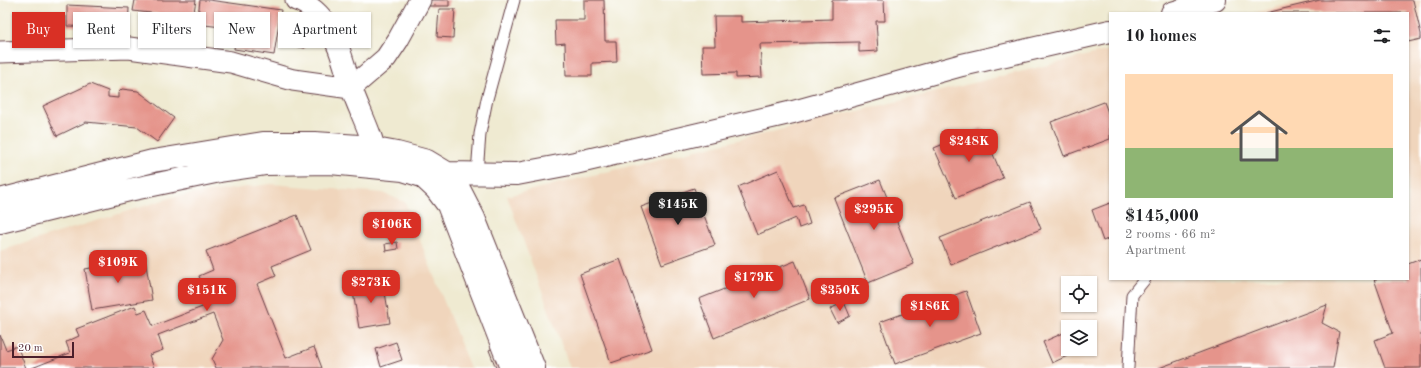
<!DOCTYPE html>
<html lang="en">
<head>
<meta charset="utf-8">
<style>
	:root { --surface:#fff; --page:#f2f2f2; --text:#202124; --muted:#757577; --accent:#d93025 }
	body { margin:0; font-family:"Old Standard TT",serif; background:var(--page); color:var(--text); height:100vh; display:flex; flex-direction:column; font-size:15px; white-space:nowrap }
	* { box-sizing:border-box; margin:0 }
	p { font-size:13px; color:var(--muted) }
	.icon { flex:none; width:22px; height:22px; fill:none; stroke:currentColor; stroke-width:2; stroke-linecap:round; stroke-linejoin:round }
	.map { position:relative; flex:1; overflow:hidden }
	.details { position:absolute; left:1109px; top:12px; width:300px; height:268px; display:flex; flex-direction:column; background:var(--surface); border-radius:0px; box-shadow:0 1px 3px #0004 }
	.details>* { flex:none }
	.guide { position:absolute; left:12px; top:12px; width:380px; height:36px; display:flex; gap:8px }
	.controls { position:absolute; left:1061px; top:276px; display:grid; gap:8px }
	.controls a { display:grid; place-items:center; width:36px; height:36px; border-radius:0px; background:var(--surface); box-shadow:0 1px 3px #0004; font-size:20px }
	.scale { position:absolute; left:12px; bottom:10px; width:62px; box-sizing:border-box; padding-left:4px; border:2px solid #4a1f2b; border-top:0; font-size:11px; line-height:14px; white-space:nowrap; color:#4a1f2b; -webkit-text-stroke:3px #fff; paint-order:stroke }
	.price { position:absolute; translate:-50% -34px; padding:0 9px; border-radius:8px; background:var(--accent); color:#fff; font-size:13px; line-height:26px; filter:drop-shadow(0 1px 2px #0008) }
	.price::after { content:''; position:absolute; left:50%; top:24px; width:12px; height:9px; margin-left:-6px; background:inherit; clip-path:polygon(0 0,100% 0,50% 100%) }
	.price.current { background:#222; color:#fff }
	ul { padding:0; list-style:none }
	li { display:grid; align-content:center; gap:8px; height:212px; padding:0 16px }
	li span { display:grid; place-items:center; height:124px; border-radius:0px; color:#555 }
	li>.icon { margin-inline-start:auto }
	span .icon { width:72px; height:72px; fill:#fffc; stroke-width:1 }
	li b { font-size:17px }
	h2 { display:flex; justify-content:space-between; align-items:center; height:48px; padding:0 16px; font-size:17px }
	.tag { padding:0 14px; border-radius:0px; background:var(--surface); box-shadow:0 1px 3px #0004; font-size:14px; line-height:36px }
	.tag.current { background:var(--accent); color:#fff }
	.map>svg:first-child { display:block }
	.built { fill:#f0d5bc; fill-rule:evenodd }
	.building { fill:#e5948b }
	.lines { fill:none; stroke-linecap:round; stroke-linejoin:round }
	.lane-casing { stroke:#633d44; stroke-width:13 }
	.street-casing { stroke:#633d44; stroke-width:23 }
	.secondary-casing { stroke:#633d44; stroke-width:24 }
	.lane { stroke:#fff; stroke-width:11 }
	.street { stroke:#fff; stroke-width:21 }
	.secondary { stroke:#fff; stroke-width:22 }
</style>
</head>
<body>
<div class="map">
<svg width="1421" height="368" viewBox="0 0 1421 368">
	<rect width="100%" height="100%" fill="#fff"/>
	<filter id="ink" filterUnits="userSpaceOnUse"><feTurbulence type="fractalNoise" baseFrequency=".025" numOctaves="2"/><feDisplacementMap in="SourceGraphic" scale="8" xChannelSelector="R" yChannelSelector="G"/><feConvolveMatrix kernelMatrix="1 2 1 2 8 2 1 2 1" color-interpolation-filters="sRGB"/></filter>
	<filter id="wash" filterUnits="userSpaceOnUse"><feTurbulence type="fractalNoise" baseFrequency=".012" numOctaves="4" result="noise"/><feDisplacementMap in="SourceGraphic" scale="16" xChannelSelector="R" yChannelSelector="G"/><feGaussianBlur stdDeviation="0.9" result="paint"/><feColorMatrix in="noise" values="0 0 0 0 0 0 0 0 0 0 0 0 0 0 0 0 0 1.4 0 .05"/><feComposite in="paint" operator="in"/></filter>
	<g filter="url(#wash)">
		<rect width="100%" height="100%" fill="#efead1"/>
		<path class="built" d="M 1303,0 L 1421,0 L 1421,368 L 570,368 L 507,196 L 1110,50 L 1110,279 L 1408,279 L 1408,13 L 1254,13 ZM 1068,283 L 1090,283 L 1090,305 L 1068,305 ZM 1068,327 L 1090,327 L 1090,349 L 1068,349 Z
			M 271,184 L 383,193 L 405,202 L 470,368 L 0,368 L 0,251 L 173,197 Z"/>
		<g id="blocks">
			<path class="building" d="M 135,0 L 196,0 L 193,18 L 133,11 Z
				M 200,0 L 209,0 L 281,10 L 274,55 L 234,49 L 237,29 L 197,24 Z
				M 430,0 L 449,0 L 449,6 L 429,6 Z
				M 584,0 L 604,0 L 605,41 L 616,41 L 617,62 L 592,63 L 592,76 L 566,76 L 565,43 L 556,44 L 555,20 L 584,20 Z
				M 832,0 L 884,0 L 885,21 L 876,21 L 878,51 L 859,52 L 859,42 L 760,44 L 762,77 L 736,78 L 736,73 L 703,74 L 702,46 L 715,46 L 714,16 L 741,16 L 741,22 L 832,19 Z
				M 1320,0 L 1413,0 L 1421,34 L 1421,39 L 1408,42 L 1408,13 L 1266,13 Z
				M 67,5 L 129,8 L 128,28 L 67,26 Z
				M 439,9 L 455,9 L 453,38 L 437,37 Z
				M 283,27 L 308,32 L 305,48 L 280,44 Z
				M 90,84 L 108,91 L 108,97 L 118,98 L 118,93 L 122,89 L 138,91 L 174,118 L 157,142 L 137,127 L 86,122 L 57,136 L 43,106 Z
				M 1104,102 L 1110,118 L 1110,139 L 1064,156 L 1051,122 Z
				M 982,128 L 1003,178 L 956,198 L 934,148 Z
				M 778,170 L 794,208 L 804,205 L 810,224 L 799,228 L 796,218 L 757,235 L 738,187 Z
				M 880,180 L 914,264 L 868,283 L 834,198 Z
				M 694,188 L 715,245 L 662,264 L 641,207 Z
				M 1030,202 L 1041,229 L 951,265 L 940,238 Z
				M 1110,203 L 1110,238 L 1103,241 L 1092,210 Z
				M 297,215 L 311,250 L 272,266 L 276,276 L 257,284 L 286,358 L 314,347 L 322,368 L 216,368 L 212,359 L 223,340 L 213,314 L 158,335 L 163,350 L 149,355 L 154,368 L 32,368 L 70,353 L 66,342 L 79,336 L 76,329 L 135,306 L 138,313 L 146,310 L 153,326 L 210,304 L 199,276 L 213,270 L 206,251 Z
				M 397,242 L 398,249 L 386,251 L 385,244 Z
				M 145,259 L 152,300 L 92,310 L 85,269 Z
				M 620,259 L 652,349 L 611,363 L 580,274 Z
				M 1421,259 L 1421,368 L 1385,368 L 1375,340 L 1393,333 L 1374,279 L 1408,279 L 1408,264 Z
				M 795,261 L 810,299 L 714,338 L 699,299 Z
				M 383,280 L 390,323 L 359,328 L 352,286 Z
				M 966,291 L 981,333 L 895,364 L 880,322 Z
				M 844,302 L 850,316 L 837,323 L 830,309 Z
				M 1327,305 L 1322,323 L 1339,332 L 1333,368 L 1159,368 Z
				M 1068,331 L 1068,349 L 1082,349 L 1052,363 L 1043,342 Z
				M 0,335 L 6,350 L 17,346 L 26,368 L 0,368 Z
				M 396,342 L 402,360 L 381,367 L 376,349 Z
				M 497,346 L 506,368 L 496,368 L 489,350 Z"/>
		</g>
	</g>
	<g filter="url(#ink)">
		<use href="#blocks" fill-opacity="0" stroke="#633d44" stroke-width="1"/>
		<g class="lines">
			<g class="lane-casing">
				<path id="lane" d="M 477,173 L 480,134 L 487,99 L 514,0
					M 1128,368 L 1132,295 L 1145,279"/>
			</g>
			<g class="street-casing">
				<path id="street" d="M 296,0 C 309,4 321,15 328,27 C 340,45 344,66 351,87 C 360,113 374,137 378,164
					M 0,52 L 129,48 L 231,62 L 293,80 L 351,88 L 386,58 L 398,40 L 420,0"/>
			</g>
			<g class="secondary-casing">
				<path id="secondary" d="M 1172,13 L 1215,0
					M 422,176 L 447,173 L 517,174 L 575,163 L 793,112 L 962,65 L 1110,31
					M 0,200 L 153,161 L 263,143 L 315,143 L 359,146 L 397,153 L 427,161 L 447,173 L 455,181 L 474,218 L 534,368
					M 0,222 L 129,190 L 220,171 L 266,164 L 330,163 L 403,170 L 422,176 L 436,189 L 448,205 L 511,368"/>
			</g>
			<use href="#lane" class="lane"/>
			<use href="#street" class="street"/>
			<use href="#secondary" class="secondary"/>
		</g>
	</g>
</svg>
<div class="controls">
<a><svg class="icon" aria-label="locate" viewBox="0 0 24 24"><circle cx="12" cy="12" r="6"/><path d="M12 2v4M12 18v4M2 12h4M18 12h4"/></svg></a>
<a><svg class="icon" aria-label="layers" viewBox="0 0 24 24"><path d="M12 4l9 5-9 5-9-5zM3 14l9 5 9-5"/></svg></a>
</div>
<div class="scale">20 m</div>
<b class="price" style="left:969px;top:163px">$248K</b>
<b class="price current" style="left:678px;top:226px">$145K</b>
<b class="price" style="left:874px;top:231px">$295K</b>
<b class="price" style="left:392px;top:246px">$106K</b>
<b class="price" style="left:118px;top:284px">$109K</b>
<b class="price" style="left:754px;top:299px">$179K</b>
<b class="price" style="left:371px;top:304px">$273K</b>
<b class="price" style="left:207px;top:312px">$151K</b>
<b class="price" style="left:840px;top:312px">$350K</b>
<b class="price" style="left:930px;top:328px">$186K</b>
<div class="guide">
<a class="tag current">Buy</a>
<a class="tag">Rent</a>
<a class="tag">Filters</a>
<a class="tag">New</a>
<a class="tag">Apartment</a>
</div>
<section class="details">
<h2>10 homes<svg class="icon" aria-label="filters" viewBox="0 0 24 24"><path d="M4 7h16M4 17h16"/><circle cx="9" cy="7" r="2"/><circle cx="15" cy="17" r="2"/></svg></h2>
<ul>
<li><span style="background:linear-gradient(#ffd9b3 60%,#8fb573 0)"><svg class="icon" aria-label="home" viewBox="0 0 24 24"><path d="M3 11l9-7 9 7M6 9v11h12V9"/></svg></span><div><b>$145,000</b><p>2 rooms · 66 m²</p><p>Apartment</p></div></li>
</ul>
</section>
</div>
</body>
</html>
